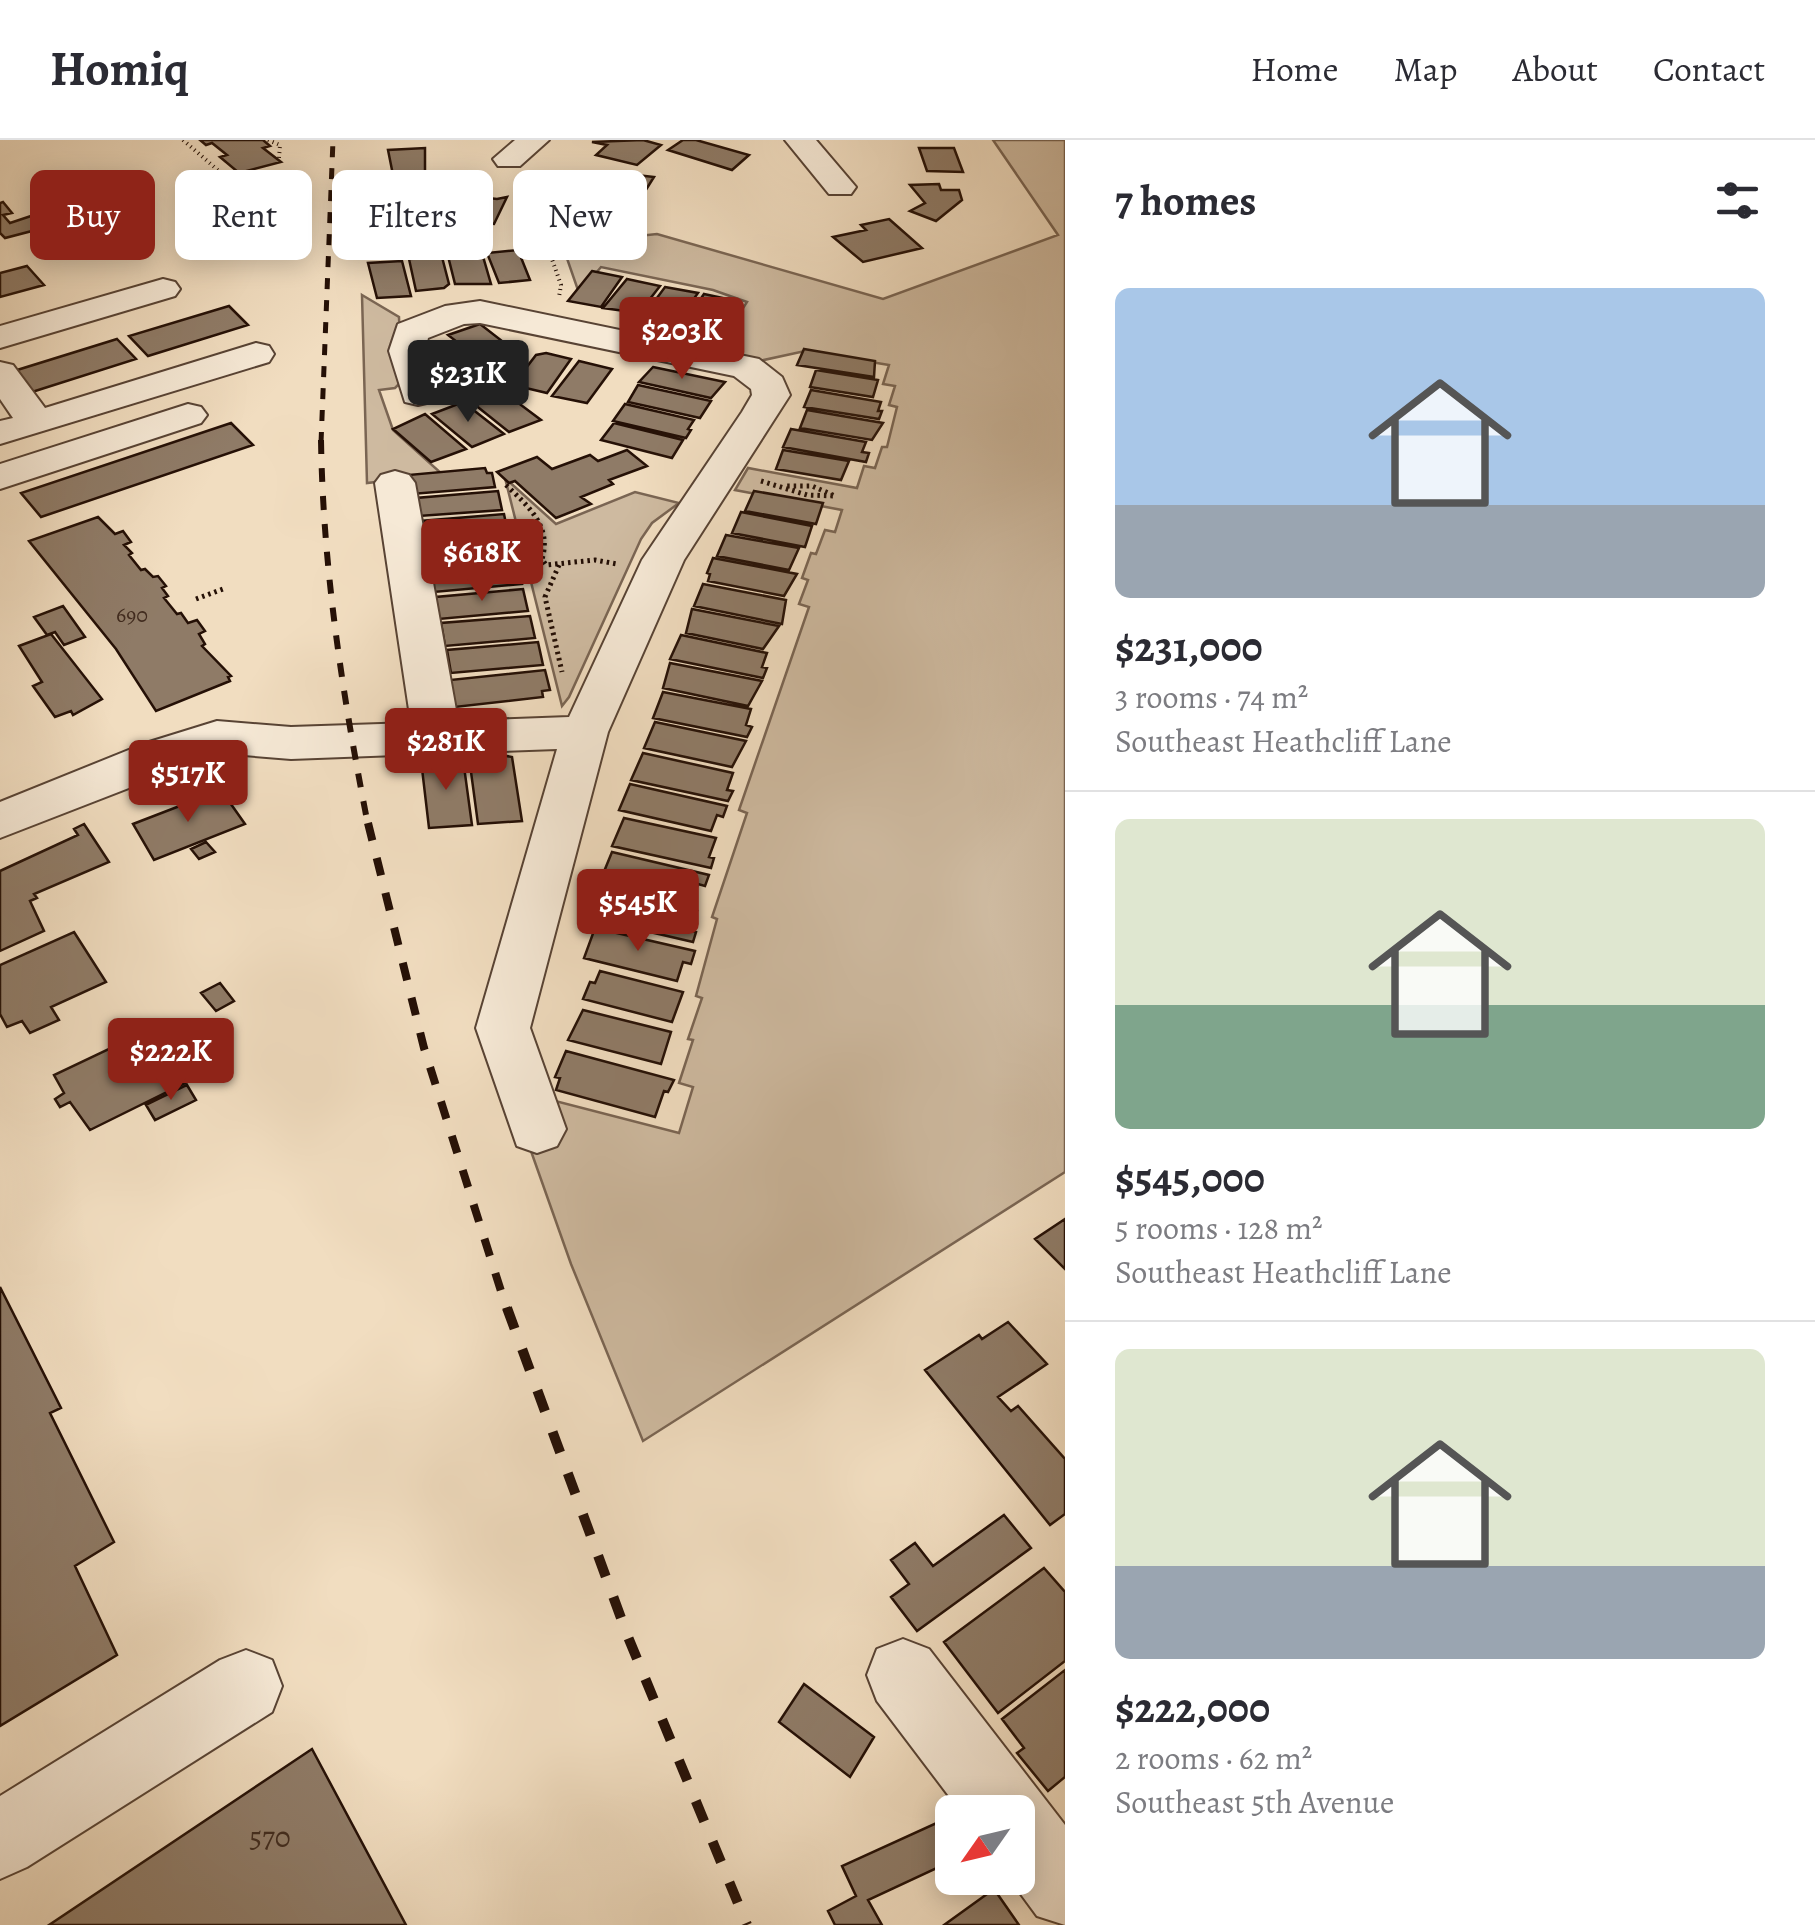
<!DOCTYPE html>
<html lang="en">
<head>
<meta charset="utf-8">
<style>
	:root { --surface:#fff; --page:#f2f2f3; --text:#2b2b33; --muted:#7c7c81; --line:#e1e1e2; --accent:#8f2418 }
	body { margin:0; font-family:Alegreya,serif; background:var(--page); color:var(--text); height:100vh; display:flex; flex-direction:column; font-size:38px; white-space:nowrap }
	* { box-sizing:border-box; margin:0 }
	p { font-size:32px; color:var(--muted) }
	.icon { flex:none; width:55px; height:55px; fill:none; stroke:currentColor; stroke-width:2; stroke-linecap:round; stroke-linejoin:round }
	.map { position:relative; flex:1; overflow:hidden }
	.sheet { display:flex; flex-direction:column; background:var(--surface); width:750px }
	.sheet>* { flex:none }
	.hud { position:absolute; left:30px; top:30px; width:885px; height:90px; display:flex; gap:20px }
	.needle { width:65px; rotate:236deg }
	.controls { position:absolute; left:935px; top:1655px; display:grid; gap:20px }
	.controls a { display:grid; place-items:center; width:100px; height:100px; border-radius:15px; background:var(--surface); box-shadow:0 5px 25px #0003; font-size:50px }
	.price { position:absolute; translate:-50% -85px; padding:0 22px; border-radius:10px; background:var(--accent); color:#fff; font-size:32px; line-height:65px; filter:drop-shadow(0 2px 5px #0008) }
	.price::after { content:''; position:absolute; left:50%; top:60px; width:30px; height:22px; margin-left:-15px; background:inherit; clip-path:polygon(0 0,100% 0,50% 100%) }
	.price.active { background:#222; color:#fff }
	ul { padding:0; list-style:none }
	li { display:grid; align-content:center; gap:20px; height:530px; padding:0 50px }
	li+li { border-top:2px solid var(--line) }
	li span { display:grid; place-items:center; height:310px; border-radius:15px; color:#555 }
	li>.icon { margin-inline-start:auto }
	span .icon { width:180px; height:180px; fill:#fffc; stroke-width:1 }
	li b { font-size:42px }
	h2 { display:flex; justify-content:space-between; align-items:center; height:120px; padding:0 50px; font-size:42px }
	.pill { padding:0 35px; border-radius:15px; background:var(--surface); box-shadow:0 5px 25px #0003; font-size:35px; line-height:90px }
	.pill.active { background:var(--accent); color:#fff }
	header { display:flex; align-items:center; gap:60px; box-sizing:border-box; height:140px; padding:0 50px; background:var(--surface); border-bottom:2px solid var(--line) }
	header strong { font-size:48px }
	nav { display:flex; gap:55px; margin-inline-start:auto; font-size:35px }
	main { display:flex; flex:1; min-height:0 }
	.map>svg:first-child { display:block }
	.green { fill:#cebaa0; stroke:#7a6553; stroke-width:2.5 }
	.building { fill:#8f7b67; stroke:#251006; stroke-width:2.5 }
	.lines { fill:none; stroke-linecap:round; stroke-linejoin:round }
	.minor-casing { stroke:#584334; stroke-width:4 }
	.path-far1 { stroke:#251006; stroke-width:4; stroke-dasharray:1 4; stroke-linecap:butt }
	.path { stroke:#251006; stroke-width:5; stroke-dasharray:2.5 4; stroke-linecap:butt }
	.minor { fill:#f6e9d6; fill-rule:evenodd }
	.rail-far3 { stroke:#251006; stroke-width:5; stroke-dasharray:11 11; stroke-linecap:butt }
	.rail-far2 { stroke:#251006; stroke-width:6; stroke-dasharray:14 14; stroke-linecap:butt }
	.rail-far1 { stroke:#251006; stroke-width:8; stroke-dasharray:18 18; stroke-linecap:butt }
	.rail { stroke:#251006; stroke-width:10; stroke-dasharray:22 22; stroke-linecap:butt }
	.labels { text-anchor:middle; stroke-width:8; stroke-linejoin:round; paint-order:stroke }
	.far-number-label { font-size:22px; fill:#402b1e }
	.near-number-label { font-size:30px; fill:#402b1e }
</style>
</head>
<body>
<header>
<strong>Homiq</strong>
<nav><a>Home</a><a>Map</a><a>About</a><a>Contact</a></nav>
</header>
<main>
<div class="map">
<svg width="1065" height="1785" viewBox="0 0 1065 1785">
	<rect width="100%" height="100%" fill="#f1ddc0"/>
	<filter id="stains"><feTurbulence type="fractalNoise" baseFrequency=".002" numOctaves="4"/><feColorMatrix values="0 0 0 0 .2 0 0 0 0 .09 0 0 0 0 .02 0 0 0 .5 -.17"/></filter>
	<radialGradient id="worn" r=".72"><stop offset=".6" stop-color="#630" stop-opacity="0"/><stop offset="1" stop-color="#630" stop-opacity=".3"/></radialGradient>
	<path class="green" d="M 993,0 L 1065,0 L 1065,1032 L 643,1301 L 571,1124 L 509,949 L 679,993 L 693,947 L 679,943 L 693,900 L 688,899 L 702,858 L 696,856 L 717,779 L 712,777 L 747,673 L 739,670 L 809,467 L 799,464 L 808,440 L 802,438 L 811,413 L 816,414 L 825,390 L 835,392 L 842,370 L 735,350 L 748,328 L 857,348 L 864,326 L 875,328 L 882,307 L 887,307 L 897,267 L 889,265 L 895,246 L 883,244 L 889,225 L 805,211 L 759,221 L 716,210 L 747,162 L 713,150 L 601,127 L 579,153 L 562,104 L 657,94 L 883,159 L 1058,95 Z
		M 362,155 L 399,177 L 401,242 L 395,248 L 379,250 L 393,290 L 442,334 L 367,343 Z
		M 505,338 L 556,384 L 635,352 L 679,363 L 652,383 L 641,399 L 569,557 L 562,566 Z"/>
	<path class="building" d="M 200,0 L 263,0 L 270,6 L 263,8 L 281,22 L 239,33 L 220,17 L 227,15 L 212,3 L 206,5 Z
		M 643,0 L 661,5 L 637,25 L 596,15 L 607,5 L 592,2 Z
		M 683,0 L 696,0 L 749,15 L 732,30 L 668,10 Z
		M 425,8 L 425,39 L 394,40 L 388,10 Z
		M 919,8 L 954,8 L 963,32 L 927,31 Z
		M 619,33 L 654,37 L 644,53 L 610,48 Z
		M 437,41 L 458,53 L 417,68 L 396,56 Z
		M 582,44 L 598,44 L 610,63 L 566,68 L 554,50 Z
		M 939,44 L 941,50 L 959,50 L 962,60 L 936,81 L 910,71 L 925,63 L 910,45 Z
		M 471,56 L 497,59 L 507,57 L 494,84 L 456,80 Z
		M 3,62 L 12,73 L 3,75 L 10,83 L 52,69 L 59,77 L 90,69 L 105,84 L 98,86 L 103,92 L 41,103 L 32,91 L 5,98 L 0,93 L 0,63 Z
		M 889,79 L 922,108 L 863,122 L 833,97 L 866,90 L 861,85 Z
		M 518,110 L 530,140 L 499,143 L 487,113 Z
		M 482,113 L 491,144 L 455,144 L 448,116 Z
		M 442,117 L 449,144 L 444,148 L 416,151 L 409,119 Z
		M 402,121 L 411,156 L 377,158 L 368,123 Z
		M 27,126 L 44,145 L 0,157 L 0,133 Z
		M 592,131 L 622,137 L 601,167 L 568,161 Z
		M 627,139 L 660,146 L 639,173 L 603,168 Z
		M 665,147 L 698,153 L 678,181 L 643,177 Z
		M 704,154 L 737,161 L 718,189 L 683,185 Z
		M 229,166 L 248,185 L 148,216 L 129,196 Z
		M 480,184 L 520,215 L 476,230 L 450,209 L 461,205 L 448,195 Z
		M 117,199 L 136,219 L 32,252 L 14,231 Z
		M 804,209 L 875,221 L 874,237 L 797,225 Z
		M 546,213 L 571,219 L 547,253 L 513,245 L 536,215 Z
		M 579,221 L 612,229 L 587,263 L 552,256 Z
		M 653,227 L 725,242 L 711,258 L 639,242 Z
		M 816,230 L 878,240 L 873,257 L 810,247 Z
		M 638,245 L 711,261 L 700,278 L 628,262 Z
		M 501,250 L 541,280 L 509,292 L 469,260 Z
		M 811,250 L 881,262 L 878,271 L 882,271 L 879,279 L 804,267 Z
		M 458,264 L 467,265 L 504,294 L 472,307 L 432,274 Z
		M 625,264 L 694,280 L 688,289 L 691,290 L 686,298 L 613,281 Z
		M 807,270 L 883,283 L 872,300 L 800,288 Z
		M 425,274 L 466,309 L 431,322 L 393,289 Z
		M 231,283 L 253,305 L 41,377 L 21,353 Z
		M 614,283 L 683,300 L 672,318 L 601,300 Z
		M 791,289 L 866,302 L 862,312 L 869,313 L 866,322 L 783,307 Z
		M 627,310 L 647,326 L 609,340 L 613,344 L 581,357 L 591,364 L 556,378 L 515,341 L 509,343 L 497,332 L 537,317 L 552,329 L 590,315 L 598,321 Z
		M 783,310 L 849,321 L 841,340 L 776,329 Z
		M 485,328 L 487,333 L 492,333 L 495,347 L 412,354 L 408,335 Z
		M 498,351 L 502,370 L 419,376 L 416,358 Z
		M 754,351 L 823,363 L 816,384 L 745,371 Z
		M 741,372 L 812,386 L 805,407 L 732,393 Z
		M 504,374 L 508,394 L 424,401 L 421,381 Z
		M 98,377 L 115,394 L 123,391 L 131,402 L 124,405 L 132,413 L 129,415 L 141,430 L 145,429 L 153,437 L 158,436 L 166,446 L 162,448 L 168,456 L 164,458 L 177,474 L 181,473 L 188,483 L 197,480 L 205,491 L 199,494 L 205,504 L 202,506 L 231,536 L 228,537 L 230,541 L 156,571 L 116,509 L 29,401 Z
		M 726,395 L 799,408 L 789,430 L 717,416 Z
		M 511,399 L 516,419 L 430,426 L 426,406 Z
		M 713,418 L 797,434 L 784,456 L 708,441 L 710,434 L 707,433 Z
		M 517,423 L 522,444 L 434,452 L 431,431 Z
		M 703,444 L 786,460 L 782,484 L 694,466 Z
		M 523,449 L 528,471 L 439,479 L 436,457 Z
		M 63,466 L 85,497 L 64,505 L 55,492 L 47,495 L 34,477 Z
		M 692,469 L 779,486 L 763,509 L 686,493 Z
		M 530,476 L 535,498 L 445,506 L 441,483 Z
		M 51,494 L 102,559 L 73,575 L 71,571 L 55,577 L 33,546 L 42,542 L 19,506 Z
		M 681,495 L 767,513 L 762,527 L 767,528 L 763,538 L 670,519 Z
		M 538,502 L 543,525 L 451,533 L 447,510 Z
		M 670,523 L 762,541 L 748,566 L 663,548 Z
		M 545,530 L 550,550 L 542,551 L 543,557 L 455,567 L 450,540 Z
		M 663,552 L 751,569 L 746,585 L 752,587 L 747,597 L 653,578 Z
		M 655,582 L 746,601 L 732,627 L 644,608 Z
		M 643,613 L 733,633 L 727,650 L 733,651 L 728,661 L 631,640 Z
		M 501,615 L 512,617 L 522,681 L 478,684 L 469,617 Z
		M 452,617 L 463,619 L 472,685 L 429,688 L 421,620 Z
		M 630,644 L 727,666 L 723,677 L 717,675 L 711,691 L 619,670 Z
		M 221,650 L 245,684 L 154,720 L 133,684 Z
		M 624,678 L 716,698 L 709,717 L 714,718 L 711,728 L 612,706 Z
		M 84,684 L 109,722 L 34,754 L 37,758 L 30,761 L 44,791 L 0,811 L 0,731 L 78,695 L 74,689 Z
		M 206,702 L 215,712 L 199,719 L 191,709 Z
		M 612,712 L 709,735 L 705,746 L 698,744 L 692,761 L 601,739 Z
		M 605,749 L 697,771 L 690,790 L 696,792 L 693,802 L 594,779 Z
		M 595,788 L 695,811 L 691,824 L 683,822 L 677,841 L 584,818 Z
		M 74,792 L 106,842 L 51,867 L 59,880 L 30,893 L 22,881 L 7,887 L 0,874 L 0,825 Z
		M 600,831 L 683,852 L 672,882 L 583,859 L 590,842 L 595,843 Z
		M 220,843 L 234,861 L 216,871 L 201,853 Z
		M 583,870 L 671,892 L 661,924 L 568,900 Z
		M 115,906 L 134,935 L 173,916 L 189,941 L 90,990 L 70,962 L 60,967 L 55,959 L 64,953 L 54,935 Z
		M 566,911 L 674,940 L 668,952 L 664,951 L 655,977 L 556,950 L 560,938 L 555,937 Z
		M 187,945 L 196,960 L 155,980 L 146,965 Z
		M 1065,1079 L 1065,1129 L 1035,1099 Z
		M 0,1147 L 61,1268 L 50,1273 L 114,1402 L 75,1426 L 117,1515 L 0,1586 Z
		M 1008,1182 L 1047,1224 L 998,1257 L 1011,1271 L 1018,1266 L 1065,1319 L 1065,1374 L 1050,1385 L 925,1230 L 979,1195 L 982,1199 Z
		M 1004,1375 L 1031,1408 L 917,1491 L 891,1457 L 909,1444 L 891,1420 L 915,1403 L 933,1426 Z
		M 1044,1428 L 1065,1452 L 1065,1521 L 998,1573 L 944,1502 Z
		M 1065,1530 L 1065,1637 L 1048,1651 L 1017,1613 L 1024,1608 L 1002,1579 Z
		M 804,1544 L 874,1597 L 850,1637 L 779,1582 Z
		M 312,1609 L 406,1785 L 49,1785 Z
		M 952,1676 L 952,1721 L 868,1760 L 882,1785 L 835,1785 L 828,1771 L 856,1756 L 842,1726 Z
		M 994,1749 L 1019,1785 L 944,1785 Z"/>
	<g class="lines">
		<g class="minor-casing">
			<path id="minor" d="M 515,0 L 549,0 L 520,26 L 498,26 L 493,19 Z
				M 785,0 L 816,0 L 856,47 L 851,54 L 829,54 Z
				M 163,139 L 175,142 L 180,149 L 175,156 L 0,208 L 0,186 Z
				M 480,161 L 759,219 L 782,237 L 790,255 L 684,420 L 608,592 L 530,888 L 566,989 L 557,1006 L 537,1013 L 517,1006 L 476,888 L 557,609 L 291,619 L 219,613 L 0,698 L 0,662 L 146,603 L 217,581 L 291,587 L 411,583 L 375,343 L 381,335 L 395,331 L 409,335 L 415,343 L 458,581 L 569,577 L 642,420 L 742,272 L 752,255 L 751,249 L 734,236 L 480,183 L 464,184 L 428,198 L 425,211 L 437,254 L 431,262 L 418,265 L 405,262 L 389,211 L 398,184 L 445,166 Z
				M 256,203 L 269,206 L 274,214 L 269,222 L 0,304 L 0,281 L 13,278 L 0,259 L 0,222 L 13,225 L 45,268 Z
				M 188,264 L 201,267 L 207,275 L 201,283 L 0,349 L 0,324 Z
				M 903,1499 L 929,1509 L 1065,1685 L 1065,1785 L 1037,1776 L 1009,1738 L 1018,1738 L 1018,1672 L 961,1672 L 877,1561 L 867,1535 L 877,1509 Z
				M 246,1510 L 272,1520 L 282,1546 L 272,1572 L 27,1727 L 0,1739 L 0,1656 L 220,1520 Z"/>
		</g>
		<path class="path-far1" d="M 183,0 L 220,32
			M 268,0 L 280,5 L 279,18
			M 526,45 L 561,145 L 559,157"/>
		<path class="path" d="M 761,341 L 807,355 L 835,356 L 812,346 L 786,346
			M 506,345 C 528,366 552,386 542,419 L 546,425 L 595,420 L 617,424
			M 559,425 L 545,457 L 562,532
			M 196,459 L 223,449"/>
		<use href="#minor" class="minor"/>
		<path class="rail-far3" d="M 321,303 L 333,0"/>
		<path class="rail-far2" d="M 321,300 C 323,430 343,558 368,685"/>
		<path class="rail-far1" d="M 368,683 L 424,908 L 507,1170"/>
		<path class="rail" d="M 507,1168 L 628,1497 L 747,1785"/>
	</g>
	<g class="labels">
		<g class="far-number-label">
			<text x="132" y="482">690</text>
		</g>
		<g class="near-number-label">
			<text x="270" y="1707">570</text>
		</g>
	</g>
	<rect width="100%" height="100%" filter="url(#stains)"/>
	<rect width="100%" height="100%" fill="url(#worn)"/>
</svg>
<div class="controls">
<a><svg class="needle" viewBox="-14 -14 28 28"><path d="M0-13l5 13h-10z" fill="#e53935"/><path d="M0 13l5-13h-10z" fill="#7c7c81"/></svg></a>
</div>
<b class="price" style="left:682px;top:242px">$203K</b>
<b class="price active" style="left:468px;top:285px">$231K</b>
<b class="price" style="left:482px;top:464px">$618K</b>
<b class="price" style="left:446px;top:653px">$281K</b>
<b class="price" style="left:188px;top:685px">$517K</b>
<b class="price" style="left:638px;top:814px">$545K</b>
<b class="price" style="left:171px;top:963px">$222K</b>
<div class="hud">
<a class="pill active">Buy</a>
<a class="pill">Rent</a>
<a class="pill">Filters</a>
<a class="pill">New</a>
</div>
</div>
<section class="sheet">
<h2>7 homes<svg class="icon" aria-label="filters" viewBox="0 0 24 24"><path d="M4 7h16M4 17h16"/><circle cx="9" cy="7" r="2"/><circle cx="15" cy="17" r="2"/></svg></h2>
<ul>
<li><span style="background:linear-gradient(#a9c7e8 70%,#9aa5b1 0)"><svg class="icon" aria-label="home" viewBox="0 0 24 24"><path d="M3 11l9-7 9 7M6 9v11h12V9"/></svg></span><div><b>$231,000</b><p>3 rooms · 74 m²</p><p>Southeast Heathcliff Lane</p></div></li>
<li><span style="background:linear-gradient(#dfe7d0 60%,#7fa58c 0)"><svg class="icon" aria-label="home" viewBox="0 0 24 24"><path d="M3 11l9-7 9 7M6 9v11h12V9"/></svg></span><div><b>$545,000</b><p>5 rooms · 128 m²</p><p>Southeast Heathcliff Lane</p></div></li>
<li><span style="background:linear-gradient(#dfe7d0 70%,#9aa5b1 0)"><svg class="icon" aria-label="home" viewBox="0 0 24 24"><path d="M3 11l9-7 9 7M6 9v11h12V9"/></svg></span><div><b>$222,000</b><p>2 rooms · 62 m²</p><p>Southeast 5th Avenue</p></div></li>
</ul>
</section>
</main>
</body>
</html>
